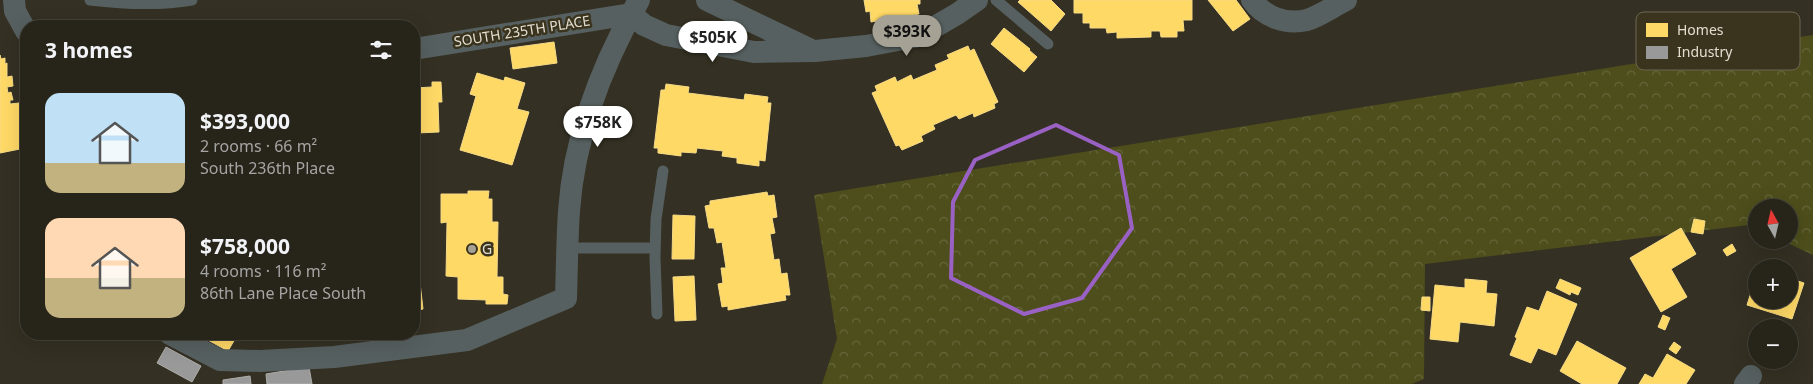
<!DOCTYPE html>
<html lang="en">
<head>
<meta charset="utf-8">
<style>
	:root { --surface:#27241a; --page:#2f2c23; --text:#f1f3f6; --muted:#a4a4a2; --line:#434139; --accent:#a5a194 }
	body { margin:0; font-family:"Noto Sans",sans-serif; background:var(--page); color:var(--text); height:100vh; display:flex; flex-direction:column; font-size:19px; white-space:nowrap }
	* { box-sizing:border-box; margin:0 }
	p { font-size:16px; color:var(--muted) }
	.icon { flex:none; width:28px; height:28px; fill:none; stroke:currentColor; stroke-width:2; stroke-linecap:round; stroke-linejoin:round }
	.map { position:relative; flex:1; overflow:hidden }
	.details { position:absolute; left:20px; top:20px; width:400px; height:320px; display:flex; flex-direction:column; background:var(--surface); border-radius:20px; box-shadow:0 5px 20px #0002,0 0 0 1px var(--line) }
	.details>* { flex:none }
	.needle { width:32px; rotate:352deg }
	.fabs { position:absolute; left:1748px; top:199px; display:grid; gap:10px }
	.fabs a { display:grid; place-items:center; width:50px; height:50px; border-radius:50%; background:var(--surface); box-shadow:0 5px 20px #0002,0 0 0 1px var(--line); font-size:25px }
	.price { position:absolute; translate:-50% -42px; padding:0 11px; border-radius:18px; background:#fff; color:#222; font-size:16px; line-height:32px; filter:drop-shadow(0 1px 2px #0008) }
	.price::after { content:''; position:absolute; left:50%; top:30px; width:15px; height:11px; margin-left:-8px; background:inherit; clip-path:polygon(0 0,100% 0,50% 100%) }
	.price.selected { background:var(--accent); color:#111 }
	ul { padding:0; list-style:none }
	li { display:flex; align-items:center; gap:15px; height:125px; padding:0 25px }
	li span { display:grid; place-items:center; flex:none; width:140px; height:100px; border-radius:15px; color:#555 }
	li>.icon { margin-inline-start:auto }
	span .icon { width:60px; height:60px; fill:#fffc; stroke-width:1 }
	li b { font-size:21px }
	h2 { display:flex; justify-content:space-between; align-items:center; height:60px; padding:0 25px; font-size:21px }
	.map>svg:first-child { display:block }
	.forest { fill:url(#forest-crowns) }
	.homes { fill:#ffd966; stroke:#f6da86 }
	.industry { fill:#999; stroke:#afaeaa }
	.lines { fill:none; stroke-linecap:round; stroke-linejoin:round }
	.service { stroke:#576060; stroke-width:11 }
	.minor { stroke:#576060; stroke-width:22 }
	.marked { fill:none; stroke:#9a61c4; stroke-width:4; stroke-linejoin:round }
	.poi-dot { fill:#a5a194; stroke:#3a331d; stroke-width:2 }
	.labels { text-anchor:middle; stroke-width:5; stroke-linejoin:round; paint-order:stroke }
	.street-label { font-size:14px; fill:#e2ded1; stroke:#3a331d }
	.poi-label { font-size:14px; fill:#e2ded1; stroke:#3a331d; text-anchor:start }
	.key { fill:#3a331d; stroke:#6c6653; stroke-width:1 }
	.key-label { font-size:14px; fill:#e2ded1 }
</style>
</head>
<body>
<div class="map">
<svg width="1813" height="384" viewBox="0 0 1813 384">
	<defs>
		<pattern id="forest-crowns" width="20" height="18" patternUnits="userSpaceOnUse" patternTransform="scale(1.25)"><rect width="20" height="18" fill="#4d4e1b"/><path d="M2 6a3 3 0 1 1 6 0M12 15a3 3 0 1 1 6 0" fill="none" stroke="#66673b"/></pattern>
	</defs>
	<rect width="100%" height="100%" fill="#343023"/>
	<path class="forest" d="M 1813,35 L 1813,255 L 1781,240 L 1789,240 L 1789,208 L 1756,208 L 1756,228 L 1749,225 L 1425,264 L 1424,379 L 1412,384 L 822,384 L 837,339 L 814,195 Z"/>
	<path class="homes" d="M 864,0 L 920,0 L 920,4 L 917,4 L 919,14 L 871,22 L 870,11 L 866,12 Z
		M 1020,0 L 1051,0 L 1065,14 L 1051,31 L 1018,2 Z
		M 1074,0 L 1192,0 L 1192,20 L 1183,20 L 1184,31 L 1177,31 L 1177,37 L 1161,37 L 1160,31 L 1151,31 L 1151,37 L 1117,38 L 1117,32 L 1107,33 L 1106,28 L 1090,28 L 1090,23 L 1083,23 L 1083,13 L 1074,13 Z
		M 1208,0 L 1236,0 L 1250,19 L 1233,31 Z
		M 1004,28 L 1030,49 L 1029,50 L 1037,57 L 1024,72 L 991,44 Z
		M 554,42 L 557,63 L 513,69 L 510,48 Z
		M 968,46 L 970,51 L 974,49 L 998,102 L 994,104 L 995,108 L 974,117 L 973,113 L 959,119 L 956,115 L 933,125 L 935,129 L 921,136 L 923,141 L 902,150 L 899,145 L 896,146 L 872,93 L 877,91 L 875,86 L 895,77 L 897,82 L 911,75 L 913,80 L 937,70 L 935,65 L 949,59 L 947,55 Z
		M 0,55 L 1,59 L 5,58 L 5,64 L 7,63 L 7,77 L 12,76 L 13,86 L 7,87 L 8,93 L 11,92 L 13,100 L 10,100 L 10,104 L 19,103 L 21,120 L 25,119 L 26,125 L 26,130 L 22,131 L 23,136 L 26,136 L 25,148 L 0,153 Z
		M 477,73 L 504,81 L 505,77 L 525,83 L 517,109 L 529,112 L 512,165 L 460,150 L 476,96 L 470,94 Z
		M 432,82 L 441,82 L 442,102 L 438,102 L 439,132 L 417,133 L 417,143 L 414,143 L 414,88 L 432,87 Z
		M 666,84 L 689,87 L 688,93 L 744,100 L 745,94 L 768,97 L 767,103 L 771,103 L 765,161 L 759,160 L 759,166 L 737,163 L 737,158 L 722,156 L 723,151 L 697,148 L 696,153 L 681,152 L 681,156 L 658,153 L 658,148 L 654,148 L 661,90 L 665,90 Z
		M 468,191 L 489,191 L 488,199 L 492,199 L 492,222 L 498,222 L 497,277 L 503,277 L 503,294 L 508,295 L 507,304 L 486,304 L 486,300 L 458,299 L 458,277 L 446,276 L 447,222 L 441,223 L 441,194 L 468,194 Z
		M 767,192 L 768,196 L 774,195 L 777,217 L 772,218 L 775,233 L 770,234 L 774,260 L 779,259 L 781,274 L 787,273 L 790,295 L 785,295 L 786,300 L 728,310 L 728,306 L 722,307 L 718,284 L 723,283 L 721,268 L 726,268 L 722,242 L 717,243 L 714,228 L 709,228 L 705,206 L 710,205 L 710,201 Z
		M 673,215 L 695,216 L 694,259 L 672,259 Z
		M 1694,219 L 1705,221 L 1703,234 L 1691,232 Z
		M 1681,228 L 1696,254 L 1671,269 L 1687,297 L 1661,312 L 1630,258 Z
		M 1732,244 L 1736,251 L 1727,256 L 1723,250 Z
		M 414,265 L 418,265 L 423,309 L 414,311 Z
		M 694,276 L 696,320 L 675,321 L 673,277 Z
		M 1756,276 L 1756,300 L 1789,300 L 1789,278 L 1804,283 L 1792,319 L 1747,305 Z
		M 1465,279 L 1487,281 L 1486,293 L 1497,294 L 1494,326 L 1460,322 L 1458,342 L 1430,339 L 1435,285 L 1465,288 Z
		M 1560,279 L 1581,288 L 1578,295 L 1571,292 L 1570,295 L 1556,288 Z
		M 1547,291 L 1577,304 L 1556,355 L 1538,348 L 1531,363 L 1510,355 L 1517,338 L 1515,337 L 1527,307 L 1539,311 Z
		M 1422,297 L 1430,297 L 1430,311 L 1421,310 Z
		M 1663,315 L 1670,318 L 1665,330 L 1658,327 Z
		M 197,334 L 238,334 L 228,351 Z
		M 1577,341 L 1626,368 L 1617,384 L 1582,384 L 1560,371 Z
		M 1674,342 L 1681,347 L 1676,354 L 1669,349 Z
		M 1667,354 L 1695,370 L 1686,384 L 1639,384 L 1645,374 L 1653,378 Z"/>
	<path class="industry" d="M 166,347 L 201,366 L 192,382 L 157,363 Z
		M 309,367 L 312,384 L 267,384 L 266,374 Z
		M 250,376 L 251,384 L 223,384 L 223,380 Z"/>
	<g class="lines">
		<path class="service" d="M 90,0 C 124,4 158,6 192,0
			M 996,0 L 1048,44
			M 567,248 L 655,248
			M 657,314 L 655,258 L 656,219 L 663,171"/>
		<path class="minor" d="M 14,0 L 15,11 L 26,31
			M 707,0 L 809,49
			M 1252,0 C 1264,17 1286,25 1307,20 C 1320,16 1334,6 1346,0
			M 414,49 L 631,14 L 644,25 L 666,35 L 754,52 L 815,51 L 866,46 L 919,36 L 957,14 L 977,0
			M 170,334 L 220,360 L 260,361 L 334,357 L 467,340 L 566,298 C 567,269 567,240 569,211 C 574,136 602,65 639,0
			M 1745,384 L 1751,376"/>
	</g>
	<path class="marked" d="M 1056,125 L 1119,155 L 1132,228 L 1082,298 L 1024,314 L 951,278 L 953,202 L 975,160 Z"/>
	<circle class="poi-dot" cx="472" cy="249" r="5"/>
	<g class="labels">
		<g class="street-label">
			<text transform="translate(522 31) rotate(-9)" y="5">SOUTH 235TH PLACE</text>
		</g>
		<g class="poi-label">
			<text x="482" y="254">G</text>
		</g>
	</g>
	<rect x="1636" y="12" width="164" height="58" rx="8" class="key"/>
	<rect x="1646" y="23" width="22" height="14" fill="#ffd966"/>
	<rect x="1646" y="46" width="22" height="13" fill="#999"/>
	<g class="key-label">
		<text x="1677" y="35">Homes</text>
		<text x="1677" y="57">Industry</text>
	</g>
</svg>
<div class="fabs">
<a><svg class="needle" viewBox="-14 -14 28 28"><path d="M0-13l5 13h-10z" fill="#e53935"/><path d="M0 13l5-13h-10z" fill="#a4a4a2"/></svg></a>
<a>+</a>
<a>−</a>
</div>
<b class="price selected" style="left:907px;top:57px">$393K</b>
<b class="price" style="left:713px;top:63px">$505K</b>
<b class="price" style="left:598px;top:148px">$758K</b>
<section class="details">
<h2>3 homes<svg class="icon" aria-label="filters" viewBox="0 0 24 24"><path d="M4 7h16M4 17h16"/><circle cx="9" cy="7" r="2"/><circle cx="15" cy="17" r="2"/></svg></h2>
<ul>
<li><span style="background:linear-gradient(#bfe0f5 70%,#c2b280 0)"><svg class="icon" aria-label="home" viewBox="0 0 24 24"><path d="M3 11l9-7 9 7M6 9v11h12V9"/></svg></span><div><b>$393,000</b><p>2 rooms · 66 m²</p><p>South 236th Place</p></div></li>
<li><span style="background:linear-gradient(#ffd9b3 60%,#c2b280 0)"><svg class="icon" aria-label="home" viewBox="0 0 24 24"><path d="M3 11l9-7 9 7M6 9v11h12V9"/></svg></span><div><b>$758,000</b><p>4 rooms · 116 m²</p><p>86th Lane Place South</p></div></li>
</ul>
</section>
</div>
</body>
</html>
